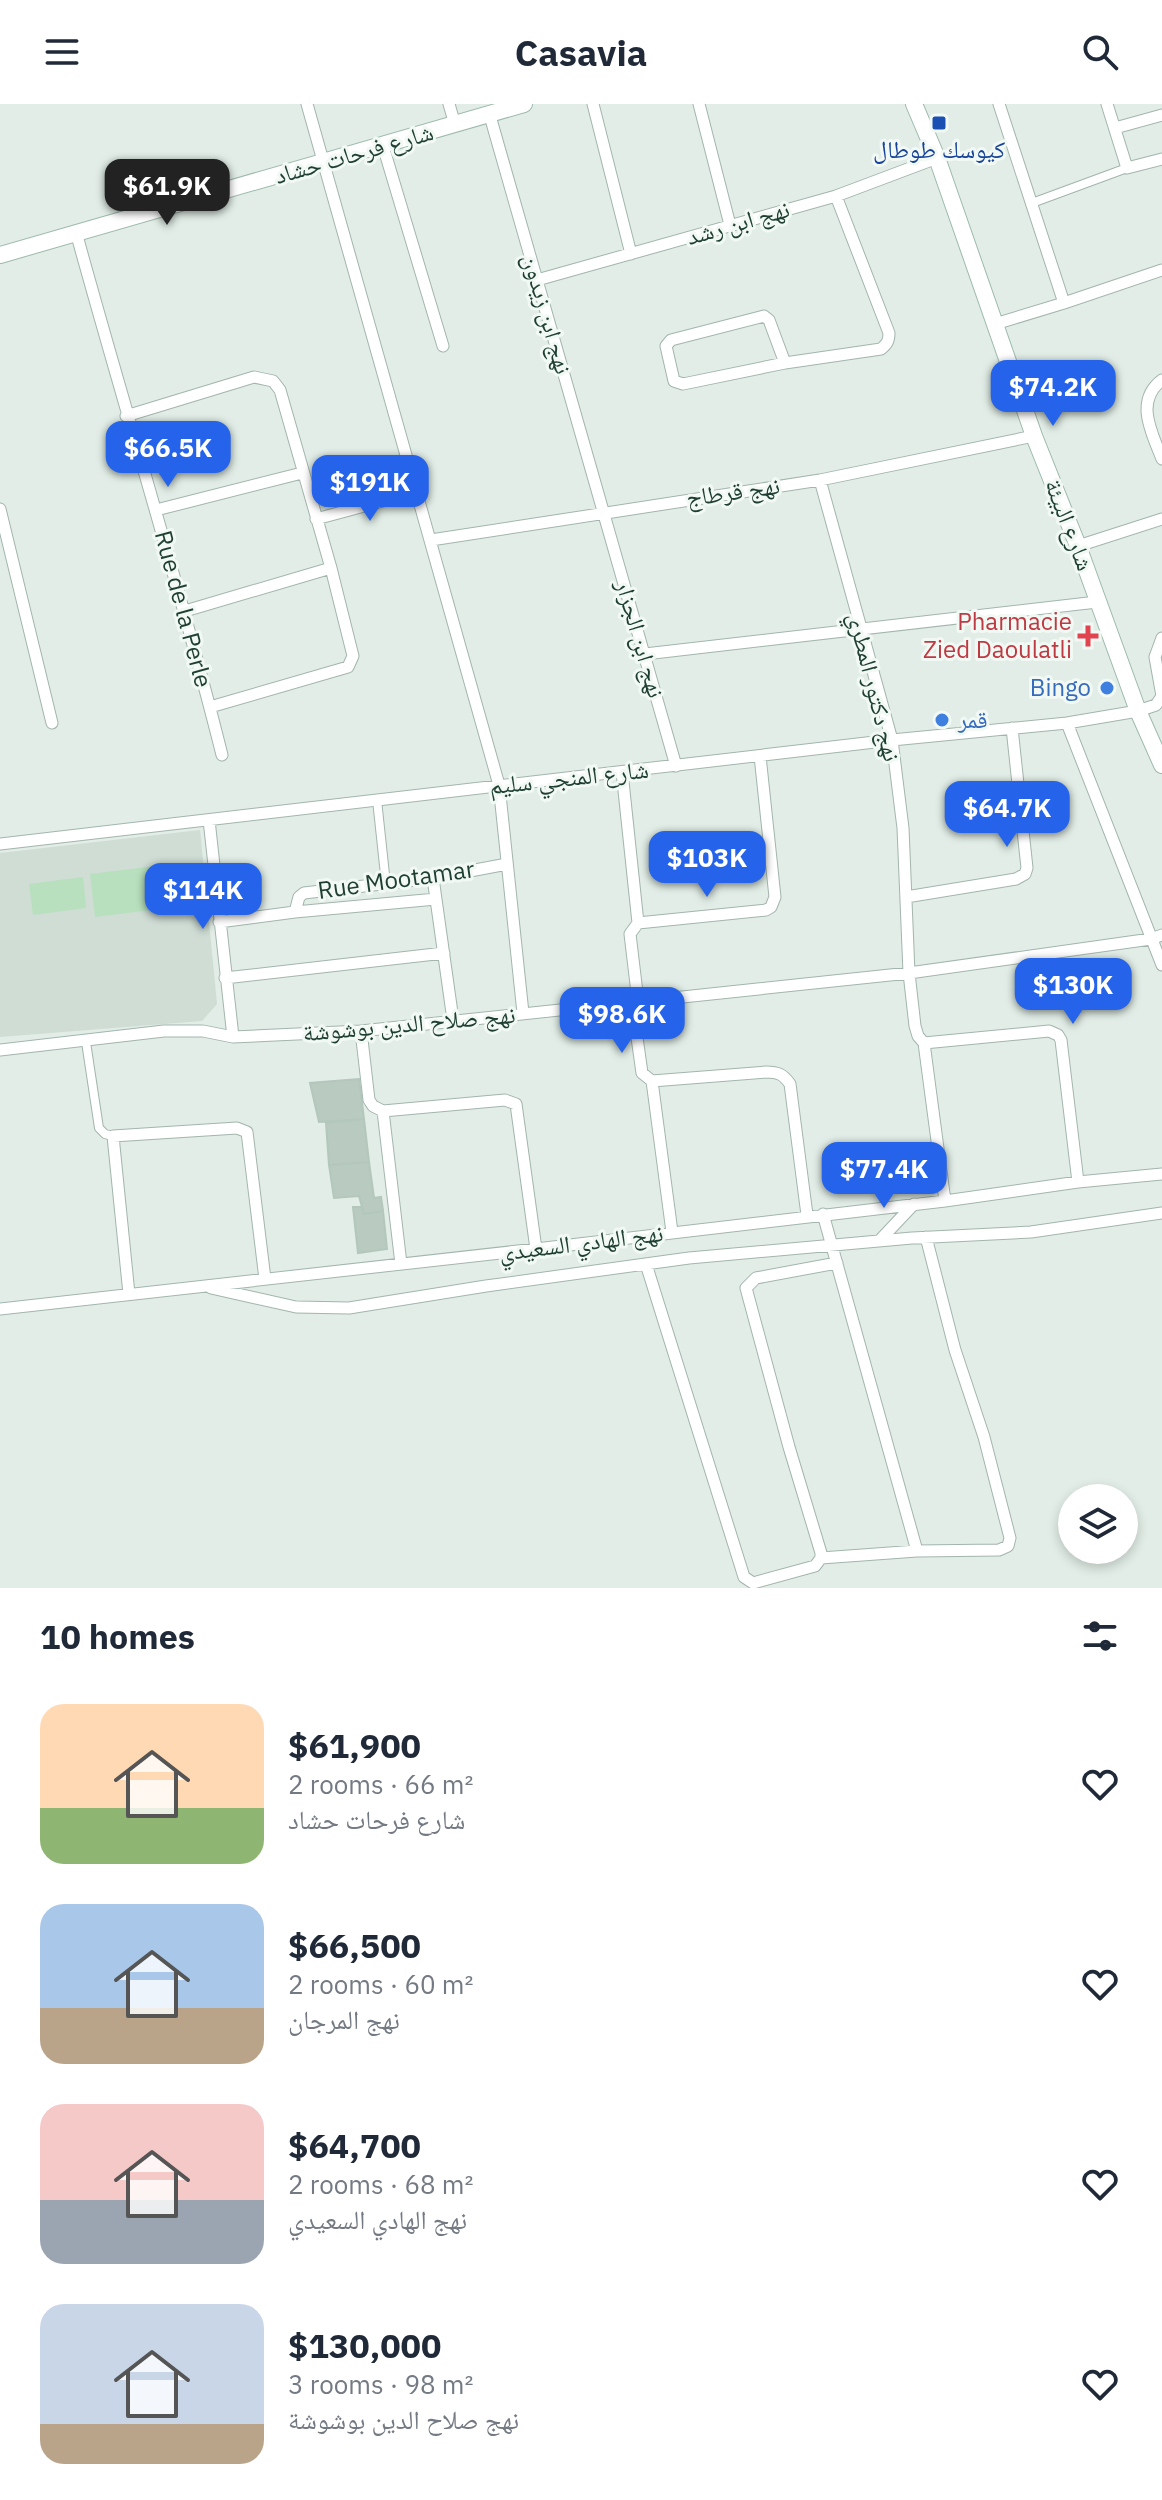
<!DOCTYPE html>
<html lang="en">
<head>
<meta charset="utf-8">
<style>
	:root { --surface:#fff; --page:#f6f6f7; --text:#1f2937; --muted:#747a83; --accent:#2563eb }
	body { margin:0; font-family:"IBM Plex Sans","Noto Naskh Arabic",sans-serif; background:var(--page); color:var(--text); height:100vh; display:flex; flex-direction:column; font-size:30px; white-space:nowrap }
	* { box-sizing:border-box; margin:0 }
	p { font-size:26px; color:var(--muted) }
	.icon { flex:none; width:44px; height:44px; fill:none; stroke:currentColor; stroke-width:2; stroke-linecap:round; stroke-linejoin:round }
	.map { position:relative; height:1484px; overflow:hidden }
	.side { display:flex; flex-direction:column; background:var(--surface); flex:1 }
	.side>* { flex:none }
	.controls { position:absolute; left:1058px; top:1380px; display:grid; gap:16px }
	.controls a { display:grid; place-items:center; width:80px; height:80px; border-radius:50%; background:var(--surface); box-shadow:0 4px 12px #0003; font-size:40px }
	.price { position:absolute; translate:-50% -68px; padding:0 18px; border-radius:16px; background:var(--accent); color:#fff; font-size:26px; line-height:52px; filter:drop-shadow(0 2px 4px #0008) }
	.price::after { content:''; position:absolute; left:50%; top:48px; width:24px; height:18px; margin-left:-12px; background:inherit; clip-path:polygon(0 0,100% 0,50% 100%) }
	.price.current { background:#222; color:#fff }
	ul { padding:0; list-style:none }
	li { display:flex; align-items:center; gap:24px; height:200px; padding:0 40px }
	li span { display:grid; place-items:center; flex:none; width:224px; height:160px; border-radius:24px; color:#555 }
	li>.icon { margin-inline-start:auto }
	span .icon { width:96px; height:96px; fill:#fffc; stroke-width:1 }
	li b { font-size:34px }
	h2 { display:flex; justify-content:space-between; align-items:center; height:96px; padding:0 40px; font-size:34px }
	header { display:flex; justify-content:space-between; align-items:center; height:104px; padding:0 40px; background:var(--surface); font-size:36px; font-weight:700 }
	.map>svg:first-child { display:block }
	.built { fill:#cfddd5 }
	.pitch { fill:#b8e0be }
	.building { fill:#b9cbc1; stroke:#b3c7bc; stroke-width:2 }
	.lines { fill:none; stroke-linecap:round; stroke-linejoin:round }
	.pedestrian-casing { stroke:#a3b5ad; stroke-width:10 }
	.minor-casing { stroke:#a3b5ad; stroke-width:13 }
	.secondary-casing { stroke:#9ebaad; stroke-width:18 }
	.pedestrian { stroke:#fff; stroke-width:8 }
	.minor { stroke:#fff; stroke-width:11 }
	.secondary { stroke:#fff; stroke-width:16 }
	.transit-dot { fill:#1a4fb4; stroke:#f2f9f4; stroke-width:3 }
	.health-dot { fill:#e0444e; stroke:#f2f9f4; stroke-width:3 }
	.shop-dot { fill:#3f7fe0; stroke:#f2f9f4; stroke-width:3 }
	.labels { text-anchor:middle; stroke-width:6; stroke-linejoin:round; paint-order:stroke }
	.transit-label { font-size:24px; fill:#164399; stroke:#f2f9f4 }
	.street-label { font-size:24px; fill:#1f3f33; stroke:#f2f9f4 }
	.health-label { font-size:24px; fill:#be3a42; stroke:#f2f9f4; text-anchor:end }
	.shop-label { font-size:24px; fill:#366cbe; stroke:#f2f9f4; text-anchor:end }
</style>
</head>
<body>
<header><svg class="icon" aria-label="menu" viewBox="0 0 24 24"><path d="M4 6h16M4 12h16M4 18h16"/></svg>Casavia<svg class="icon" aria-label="search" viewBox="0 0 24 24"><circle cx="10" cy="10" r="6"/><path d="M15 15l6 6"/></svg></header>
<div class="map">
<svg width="1162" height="1484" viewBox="0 0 1162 1484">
	<rect width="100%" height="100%" fill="#e1ede6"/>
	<path class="built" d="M 200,726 L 217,900 L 202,917 L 0,933 L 0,749 Z"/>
	<path class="pitch" d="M 171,760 L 176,803 L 95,813 L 90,770 Z
		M 83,773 L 86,804 L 33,811 L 29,780 Z"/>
	<path class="building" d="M 359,975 L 364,1015 L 319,1018 L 310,979 Z
		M 364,1015 L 369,1058 L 329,1061 L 326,1019 Z
		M 369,1058 L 374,1094 L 381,1093 L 383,1107 L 364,1110 L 359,1092 L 334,1094 L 329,1061 Z
		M 353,1103 L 362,1103 L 364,1110 L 383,1107 L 387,1145 L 358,1149 Z"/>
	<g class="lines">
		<g class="pedestrian-casing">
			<path id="pedestrian" d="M 1032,99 L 1127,64
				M 377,696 L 386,780
				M 86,938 L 99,1024 L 105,1030 L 113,1032"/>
		</g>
		<g class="minor-casing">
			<path id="minor" d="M 307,0 L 499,681 L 523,909
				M 449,0 L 455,21
				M 593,0 L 631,150
				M 699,0 L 730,121
				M 999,0 L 1064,199 L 1162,166
				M 1107,0 L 1127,64 L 1162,55
				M 490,12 L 676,662
				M 1115,24 L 1162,11
				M 383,42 L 443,242
				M 76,128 C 124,303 178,475 222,651
				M 537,176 L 836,92 L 937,54
				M 995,220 L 1064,199
				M 785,259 L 769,216 L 764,212 L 671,236 L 666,242 L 674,277 L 683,280 L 785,259 L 881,245 C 887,240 889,237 889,229 L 836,92
				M 1162,276 C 1134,297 1152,329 1162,355
				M 126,312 L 254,273 L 273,277 L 280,286 L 331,464 L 353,552 L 348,563 L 210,603
				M 820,376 L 892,636 L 903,724 L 909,869 L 915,922 L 918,932 L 924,939 L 945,1097
				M 0,405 L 52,619
				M 156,406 L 302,369
				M 316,415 L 416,388
				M 431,436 L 820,376 L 1034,332
				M 1078,442 L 1162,415
				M 185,507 L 331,464
				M 645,550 L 1097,498
				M 1067,619 L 1162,861
				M 622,668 L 638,819 L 766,806 L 771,803 L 775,793 L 760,652
				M 209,716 L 233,933
				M 0,740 L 892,636 L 1067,619 L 1138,607 L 1156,601 L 1162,592 L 1155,553 L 1162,534
				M 433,774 L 453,916
				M 906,793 L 1016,775 L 1025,770 L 1027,764 L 1012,624
				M 436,795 L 295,808 L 299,793 L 304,789 L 433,774 L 507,760
				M 219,818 L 295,808
				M 225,874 L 444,849
				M 638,897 L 630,830 L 638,819
				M 632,898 L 642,969 L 652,977
				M 361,927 L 369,996 L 373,1002 L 383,1007
				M 924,939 L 1049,927 L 1058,931 L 1061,936 L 1078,1078
				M 0,946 L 164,927 L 203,927 L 233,933 L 361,927 L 909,869 L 1151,835 L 1162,831
				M 823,1110 L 917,1447
				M 672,1128 L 652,977 L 766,968 C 778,968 783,970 790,980 L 807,1111
				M 880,1136 L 914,1100
				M 401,1160 L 383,1007 L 505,996 L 516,1000 L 536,1145
				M 646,1160 L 744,1473 L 753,1479 L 815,1462 L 821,1454 L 821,1449 L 789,1343 L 746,1184 L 756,1174 L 837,1159
				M 211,1184 L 296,1203 L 349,1204 L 486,1182 L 689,1154 L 912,1134 L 1031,1128 L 1162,1109
				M 129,1190 L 113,1032 L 237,1024 L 247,1028 L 265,1175
				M 0,1205 L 536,1145 L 945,1097 L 1078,1078 L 1162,1070
				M 821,1454 L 917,1447 L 999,1446 L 1008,1442 L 1010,1434 L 984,1333 L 955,1246 L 926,1133"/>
		</g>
		<g class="secondary-casing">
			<path id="secondary" d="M 914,0 L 937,54 L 1034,332 L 1078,442 L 1138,607 L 1162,661
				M 0,151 L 524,0"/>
		</g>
		<use href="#pedestrian" class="pedestrian"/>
		<use href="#minor" class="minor"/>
		<use href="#secondary" class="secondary"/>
	</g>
	<rect class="transit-dot" x="931" y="11" width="16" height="16" rx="4"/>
	<path class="health-dot" d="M1084 520h8v8h8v8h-8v8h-8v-8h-8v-8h8z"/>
	<g class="shop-dot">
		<circle cx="1107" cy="584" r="8"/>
		<circle cx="942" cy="616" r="8"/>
	</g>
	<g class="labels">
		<g class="transit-label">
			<text x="939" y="54">كيوسك طوطال</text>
		</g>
		<g class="street-label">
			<text transform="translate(354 50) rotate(-16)" y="8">شارع فرحات حشاد</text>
			<text transform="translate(738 119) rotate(-16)" y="8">نهج ابن رشد</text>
			<text transform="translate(547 210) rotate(74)" y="8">نهج ابن زيدون</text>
			<text transform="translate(733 388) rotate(-8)" y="8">نهج قرطاج</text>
			<text transform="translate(1069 421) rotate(69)" y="8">شارع البيئة</text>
			<text transform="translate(183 505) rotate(75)" y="8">Rue de la Perle</text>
			<text transform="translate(640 535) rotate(74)" y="8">نهج ابن الجزار</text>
			<text transform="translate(874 583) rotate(76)" y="8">نهج دكتور المطري</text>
			<text transform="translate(569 674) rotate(-6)" y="8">شارع المنجي سليم</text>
			<text transform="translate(396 776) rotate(-8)" y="8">Rue Mootamar</text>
			<text transform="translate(409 920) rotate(-5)" y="8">نهج صلاح الدين بوشوشة</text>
			<text transform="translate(581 1139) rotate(-7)" y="8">نهج الهادي السعيدي</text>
		</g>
		<g class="health-label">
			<text x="1072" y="526">Pharmacie<tspan x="1072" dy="28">Zied Daoulatli</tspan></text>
		</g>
		<g class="shop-label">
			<text x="1091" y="592">Bingo</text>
			<text x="958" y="624" text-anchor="start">قمر</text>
		</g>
	</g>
</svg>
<div class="controls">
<a><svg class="icon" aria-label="layers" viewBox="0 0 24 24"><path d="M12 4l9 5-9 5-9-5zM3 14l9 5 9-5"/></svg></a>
</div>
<b class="price current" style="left:167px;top:123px">$61.9K</b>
<b class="price" style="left:1053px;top:324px">$74.2K</b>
<b class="price" style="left:168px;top:385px">$66.5K</b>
<b class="price" style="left:370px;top:419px">$191K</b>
<b class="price" style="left:1007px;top:745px">$64.7K</b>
<b class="price" style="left:707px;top:795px">$103K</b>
<b class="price" style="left:203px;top:827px">$114K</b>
<b class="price" style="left:1073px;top:922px">$130K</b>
<b class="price" style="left:622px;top:951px">$98.6K</b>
<b class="price" style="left:884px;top:1106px">$77.4K</b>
</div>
<section class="side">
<h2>10 homes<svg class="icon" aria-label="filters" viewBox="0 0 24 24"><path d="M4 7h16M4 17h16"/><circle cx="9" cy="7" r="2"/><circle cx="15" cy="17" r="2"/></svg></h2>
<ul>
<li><span style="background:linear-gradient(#ffd9b3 65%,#8fb573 0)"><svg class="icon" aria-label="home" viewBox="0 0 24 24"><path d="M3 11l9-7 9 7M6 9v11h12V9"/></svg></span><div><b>$61,900</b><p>2 rooms · 66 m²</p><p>شارع فرحات حشاد</p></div><svg class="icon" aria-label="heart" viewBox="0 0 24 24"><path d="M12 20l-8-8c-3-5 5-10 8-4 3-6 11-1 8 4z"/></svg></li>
<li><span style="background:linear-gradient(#a9c7e8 65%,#b9a48a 0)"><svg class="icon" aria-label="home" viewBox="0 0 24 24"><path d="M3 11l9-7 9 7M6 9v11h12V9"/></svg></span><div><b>$66,500</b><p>2 rooms · 60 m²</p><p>نهج المرجان</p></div><svg class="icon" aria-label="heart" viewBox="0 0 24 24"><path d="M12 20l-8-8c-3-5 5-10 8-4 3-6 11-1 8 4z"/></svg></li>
<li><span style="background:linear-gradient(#f6c9c9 60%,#9aa5b1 0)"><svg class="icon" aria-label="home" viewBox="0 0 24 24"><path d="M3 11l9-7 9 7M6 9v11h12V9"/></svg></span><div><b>$64,700</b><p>2 rooms · 68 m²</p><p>نهج الهادي السعيدي</p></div><svg class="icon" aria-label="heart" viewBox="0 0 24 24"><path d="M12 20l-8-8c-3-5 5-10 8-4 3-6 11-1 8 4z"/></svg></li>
<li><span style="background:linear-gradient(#c9d6e8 75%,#b9a48a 0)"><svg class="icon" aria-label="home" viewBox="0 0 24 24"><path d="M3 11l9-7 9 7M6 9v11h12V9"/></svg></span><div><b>$130,000</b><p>3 rooms · 98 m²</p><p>نهج صلاح الدين بوشوشة</p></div><svg class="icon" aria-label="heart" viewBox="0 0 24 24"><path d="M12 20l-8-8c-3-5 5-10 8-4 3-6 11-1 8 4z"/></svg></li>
</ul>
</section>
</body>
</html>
